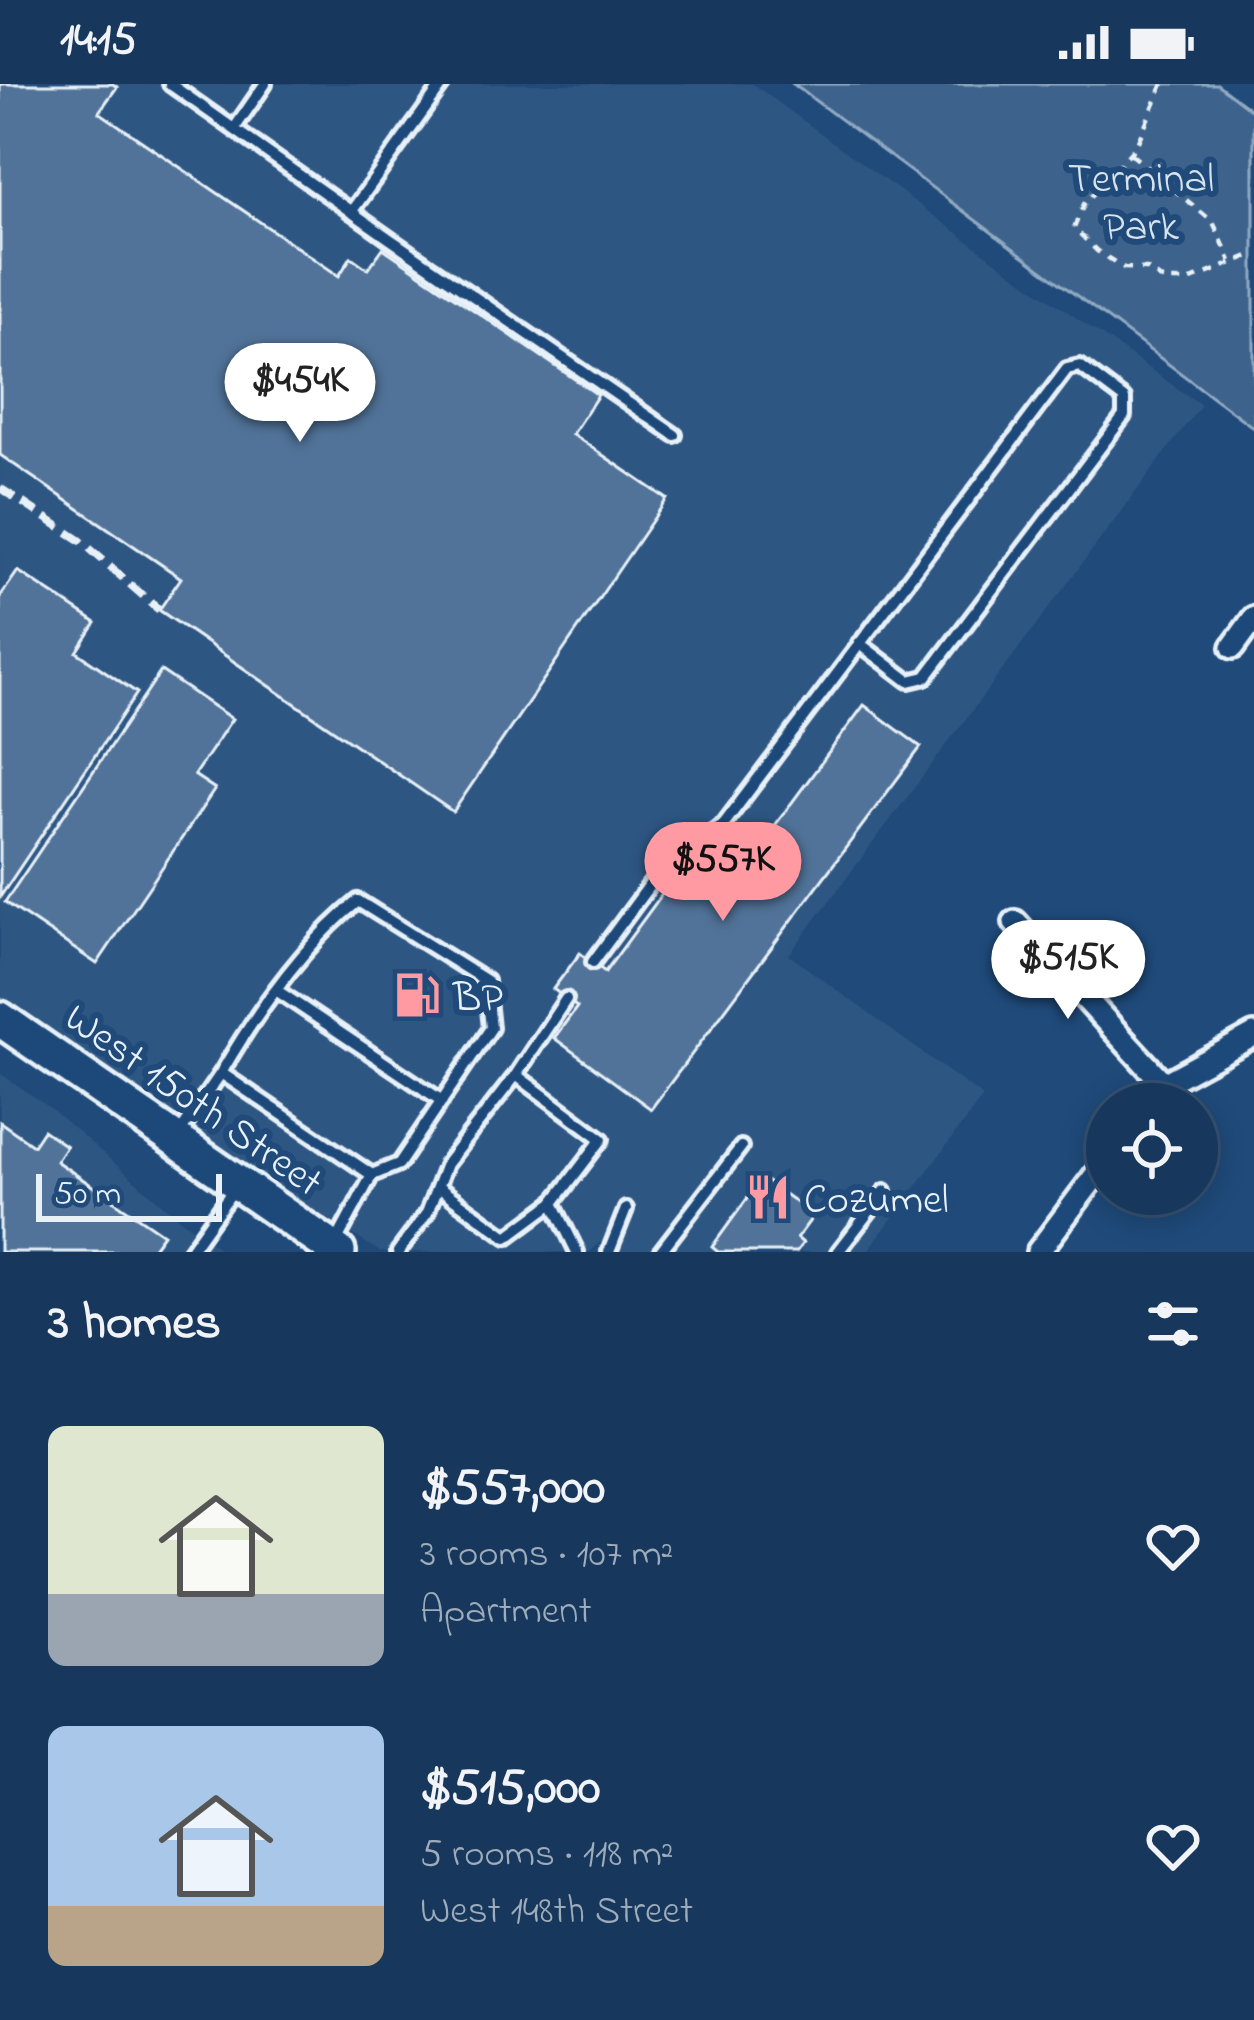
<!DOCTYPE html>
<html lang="en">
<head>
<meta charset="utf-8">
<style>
	:root { --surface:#17385c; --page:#244365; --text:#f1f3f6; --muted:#9eacbb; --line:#365272; --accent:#ff9aa2 }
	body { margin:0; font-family:"Indie Flower",sans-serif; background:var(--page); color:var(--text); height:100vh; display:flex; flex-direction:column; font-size:45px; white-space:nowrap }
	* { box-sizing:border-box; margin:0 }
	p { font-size:39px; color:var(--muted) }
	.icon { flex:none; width:66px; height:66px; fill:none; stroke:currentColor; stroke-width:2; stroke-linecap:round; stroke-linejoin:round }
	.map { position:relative; height:1168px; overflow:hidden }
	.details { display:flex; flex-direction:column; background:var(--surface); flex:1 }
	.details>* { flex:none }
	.controls { position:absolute; left:1086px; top:999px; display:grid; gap:24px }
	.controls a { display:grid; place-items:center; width:132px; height:132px; border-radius:50%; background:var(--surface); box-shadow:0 6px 30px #0003,0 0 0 3px var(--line); font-size:60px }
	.scale { position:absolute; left:36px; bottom:30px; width:186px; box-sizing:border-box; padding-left:12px; border:6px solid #e8f1f8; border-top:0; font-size:33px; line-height:42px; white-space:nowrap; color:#e8f1f8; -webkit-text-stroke:9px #1f4a7a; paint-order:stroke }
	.price { position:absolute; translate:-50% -102px; padding:0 27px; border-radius:42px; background:#fff; color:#222; font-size:39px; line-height:78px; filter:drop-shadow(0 3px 6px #0008) }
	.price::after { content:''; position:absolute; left:50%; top:72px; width:36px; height:27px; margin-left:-18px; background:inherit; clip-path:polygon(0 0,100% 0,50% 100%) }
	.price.active { background:var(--accent); color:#111 }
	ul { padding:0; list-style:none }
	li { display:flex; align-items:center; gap:36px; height:300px; padding:0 48px }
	li span { display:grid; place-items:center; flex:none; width:336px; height:240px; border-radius:18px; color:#555 }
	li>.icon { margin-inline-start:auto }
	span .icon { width:144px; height:144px; fill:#fffc; stroke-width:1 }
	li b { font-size:51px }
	h2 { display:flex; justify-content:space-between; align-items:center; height:144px; padding:0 48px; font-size:51px }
	.status { display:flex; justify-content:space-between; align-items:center; height:84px; padding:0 60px; background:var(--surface); direction:ltr }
	.status svg { height:33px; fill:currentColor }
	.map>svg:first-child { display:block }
	.built { fill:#2e5683 }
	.green { fill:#3c628c; stroke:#92aac2; stroke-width:3 }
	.building { fill:#517399; stroke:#e8f1f8; stroke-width:3 }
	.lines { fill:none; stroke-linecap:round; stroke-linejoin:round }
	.lane-casing { stroke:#e8f1f8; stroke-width:20 }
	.street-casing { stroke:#e8f1f8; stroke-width:30 }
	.secondary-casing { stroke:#e8f1f8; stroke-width:42 }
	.path { stroke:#e8f1f8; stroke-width:4.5; stroke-dasharray:9 9; stroke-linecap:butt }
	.lane { stroke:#1f4a7a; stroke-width:10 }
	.street { stroke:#1f4a7a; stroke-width:21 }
	.secondary { stroke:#1f4a7a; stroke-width:33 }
	.rail { stroke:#e8f1f8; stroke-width:8; stroke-dasharray:18 9; stroke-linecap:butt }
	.labels { text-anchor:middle; stroke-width:12; stroke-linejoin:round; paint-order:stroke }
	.park-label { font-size:42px; fill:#d7e3ed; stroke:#1f4a7a }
	.poi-label { font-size:42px; fill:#e8f1f8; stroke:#1f4a7a; text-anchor:start }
	.street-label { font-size:42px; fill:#e8f1f8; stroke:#1f4a7a }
</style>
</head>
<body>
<div class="status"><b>14:15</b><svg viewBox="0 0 49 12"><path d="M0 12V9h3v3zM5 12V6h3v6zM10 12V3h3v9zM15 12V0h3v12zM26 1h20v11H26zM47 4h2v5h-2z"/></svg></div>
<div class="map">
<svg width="1254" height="1168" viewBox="0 0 1254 1168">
	<rect width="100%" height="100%" fill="#1f4a7a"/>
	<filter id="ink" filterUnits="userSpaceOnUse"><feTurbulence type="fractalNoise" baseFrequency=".00833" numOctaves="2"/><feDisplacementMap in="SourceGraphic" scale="24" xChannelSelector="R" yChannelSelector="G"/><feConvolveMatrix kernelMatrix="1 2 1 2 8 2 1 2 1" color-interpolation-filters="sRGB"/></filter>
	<g filter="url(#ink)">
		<path class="built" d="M 0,0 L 753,0 L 1007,185 L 1201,321 L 789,871 L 983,1013 L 867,1168 L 612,1168 L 600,1158 L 590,1168 L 380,1168 L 135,1011 L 0,916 Z
			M 0,989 L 50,1024 L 180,1135 L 224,1168 L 0,1168 Z"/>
		<path class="green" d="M 793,0 L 1217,0 L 1254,28 L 1254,344 Z"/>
		<path class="building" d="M 0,0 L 113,0 L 117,3 L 99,28 L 339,192 L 351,173 L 368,185 L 383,164 L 598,311 L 572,350 L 667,415 L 453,728 L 159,526 L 181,494 L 0,371 Z
			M 18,487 L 96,539 L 77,568 L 137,609 L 0,813 L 0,513 Z
			M 161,587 L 232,635 L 194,691 L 215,705 L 97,880 L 5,818 Z
			M 864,621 L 921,663 L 651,1025 L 554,954 L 577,923 L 553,905 L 580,869 L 605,888 L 679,787 L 719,817 Z
			M 0,1038 L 33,1061 L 43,1046 L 66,1062 L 56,1077 L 163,1150 L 150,1168 L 0,1168 Z
			M 762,1094 L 814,1131 L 797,1154 L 803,1159 L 796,1168 L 718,1168 L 712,1163 Z"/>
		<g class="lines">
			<g class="lane-casing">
				<path id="lane" d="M 170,0 L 390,155 L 675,351
					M 234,45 L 265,0
					M 351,128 L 443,0
					M 593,878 L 668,776 L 723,741 L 1067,285 L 1080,282 L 1124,315 L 1124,332 L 926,593 L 909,597 L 859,559
					M 276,906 L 442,1017
					M 221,989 C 257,927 302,862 358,817 L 486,897 L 491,944 L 399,1080 L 372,1091
					M 516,991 L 566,915
					M 177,1053 L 221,989 L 372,1091 L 336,1158
					M 438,1103 L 507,1153 L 553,1119
					M 189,1168 L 236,1102
					M 398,1168 L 427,1129 L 446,1080 L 516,991 L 602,1055 L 553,1119 L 577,1168
					M 609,1168 L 626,1125
					M 660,1168 L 741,1063
					M 838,1168 L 885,1107"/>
			</g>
			<g class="street-casing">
				<path id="street" d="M 1233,563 L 1254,534
					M 1015,838 L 1164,1000
					M 1149,1020 L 1164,1000 L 1254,951
					M 1038,1168 L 1107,1076"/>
			</g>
			<g class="secondary-casing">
				<path id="secondary" d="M 0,935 L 338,1168"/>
			</g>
			<path class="path" d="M 1163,0 L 1136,62 L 1084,120 L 1074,144 L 1097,167 L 1124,184 L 1147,185 L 1164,197 L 1189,197 L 1254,170
				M 1131,70 L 1213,138 L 1231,177"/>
			<use href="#lane" class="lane"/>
			<use href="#street" class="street"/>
			<use href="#secondary" class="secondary"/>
			<path class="rail" d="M 0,404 L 80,456 L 159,526"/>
		</g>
	</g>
	<defs>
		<g id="fuel-bare" transform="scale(3.6)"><path d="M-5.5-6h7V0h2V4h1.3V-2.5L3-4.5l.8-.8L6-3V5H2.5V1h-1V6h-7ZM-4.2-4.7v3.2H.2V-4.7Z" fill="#ff9aa2" stroke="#1f4a7a" stroke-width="2.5" paint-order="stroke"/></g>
		<g id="restaurant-bare" transform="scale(3.6)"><path d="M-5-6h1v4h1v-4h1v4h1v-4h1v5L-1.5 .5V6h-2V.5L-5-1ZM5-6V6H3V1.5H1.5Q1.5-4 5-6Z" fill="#ff9aa2" stroke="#1f4a7a" stroke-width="2.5" paint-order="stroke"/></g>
	</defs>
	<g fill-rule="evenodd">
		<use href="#fuel-bare" x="417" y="911"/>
		<use href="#restaurant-bare" x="768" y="1113"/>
	</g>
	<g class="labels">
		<g class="park-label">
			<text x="1141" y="107">Terminal<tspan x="1141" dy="48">Park</tspan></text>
		</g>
		<g class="poi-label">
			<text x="453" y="926">BP</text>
			<text x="804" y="1128">Cozumel</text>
		</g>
		<g class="street-label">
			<text transform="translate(195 1014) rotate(35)" y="15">West 150th Street</text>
		</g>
	</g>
</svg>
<div class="controls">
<a><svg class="icon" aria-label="locate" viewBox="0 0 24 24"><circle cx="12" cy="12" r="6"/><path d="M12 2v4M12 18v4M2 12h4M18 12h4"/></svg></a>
</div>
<div class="scale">50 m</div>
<b class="price" style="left:300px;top:361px">$454K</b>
<b class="price active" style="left:723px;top:840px">$557K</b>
<b class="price" style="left:1068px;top:938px">$515K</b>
</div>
<section class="details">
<h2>3 homes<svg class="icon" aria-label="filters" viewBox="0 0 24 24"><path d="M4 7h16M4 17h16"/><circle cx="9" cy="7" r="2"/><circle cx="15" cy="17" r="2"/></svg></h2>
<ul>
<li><span style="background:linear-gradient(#dfe7d0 70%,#9aa5b1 0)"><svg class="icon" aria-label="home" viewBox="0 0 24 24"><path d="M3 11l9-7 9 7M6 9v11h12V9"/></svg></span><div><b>$557,000</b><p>3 rooms · 107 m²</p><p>Apartment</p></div><svg class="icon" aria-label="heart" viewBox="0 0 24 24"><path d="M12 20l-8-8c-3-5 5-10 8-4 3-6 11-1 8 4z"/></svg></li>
<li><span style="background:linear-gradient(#a9c7e8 75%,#b9a48a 0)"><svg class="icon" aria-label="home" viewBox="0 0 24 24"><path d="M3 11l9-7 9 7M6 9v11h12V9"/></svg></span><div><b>$515,000</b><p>5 rooms · 118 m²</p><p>West 148th Street</p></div><svg class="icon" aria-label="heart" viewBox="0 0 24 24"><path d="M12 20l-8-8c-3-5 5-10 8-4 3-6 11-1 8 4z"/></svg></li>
</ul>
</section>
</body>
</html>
